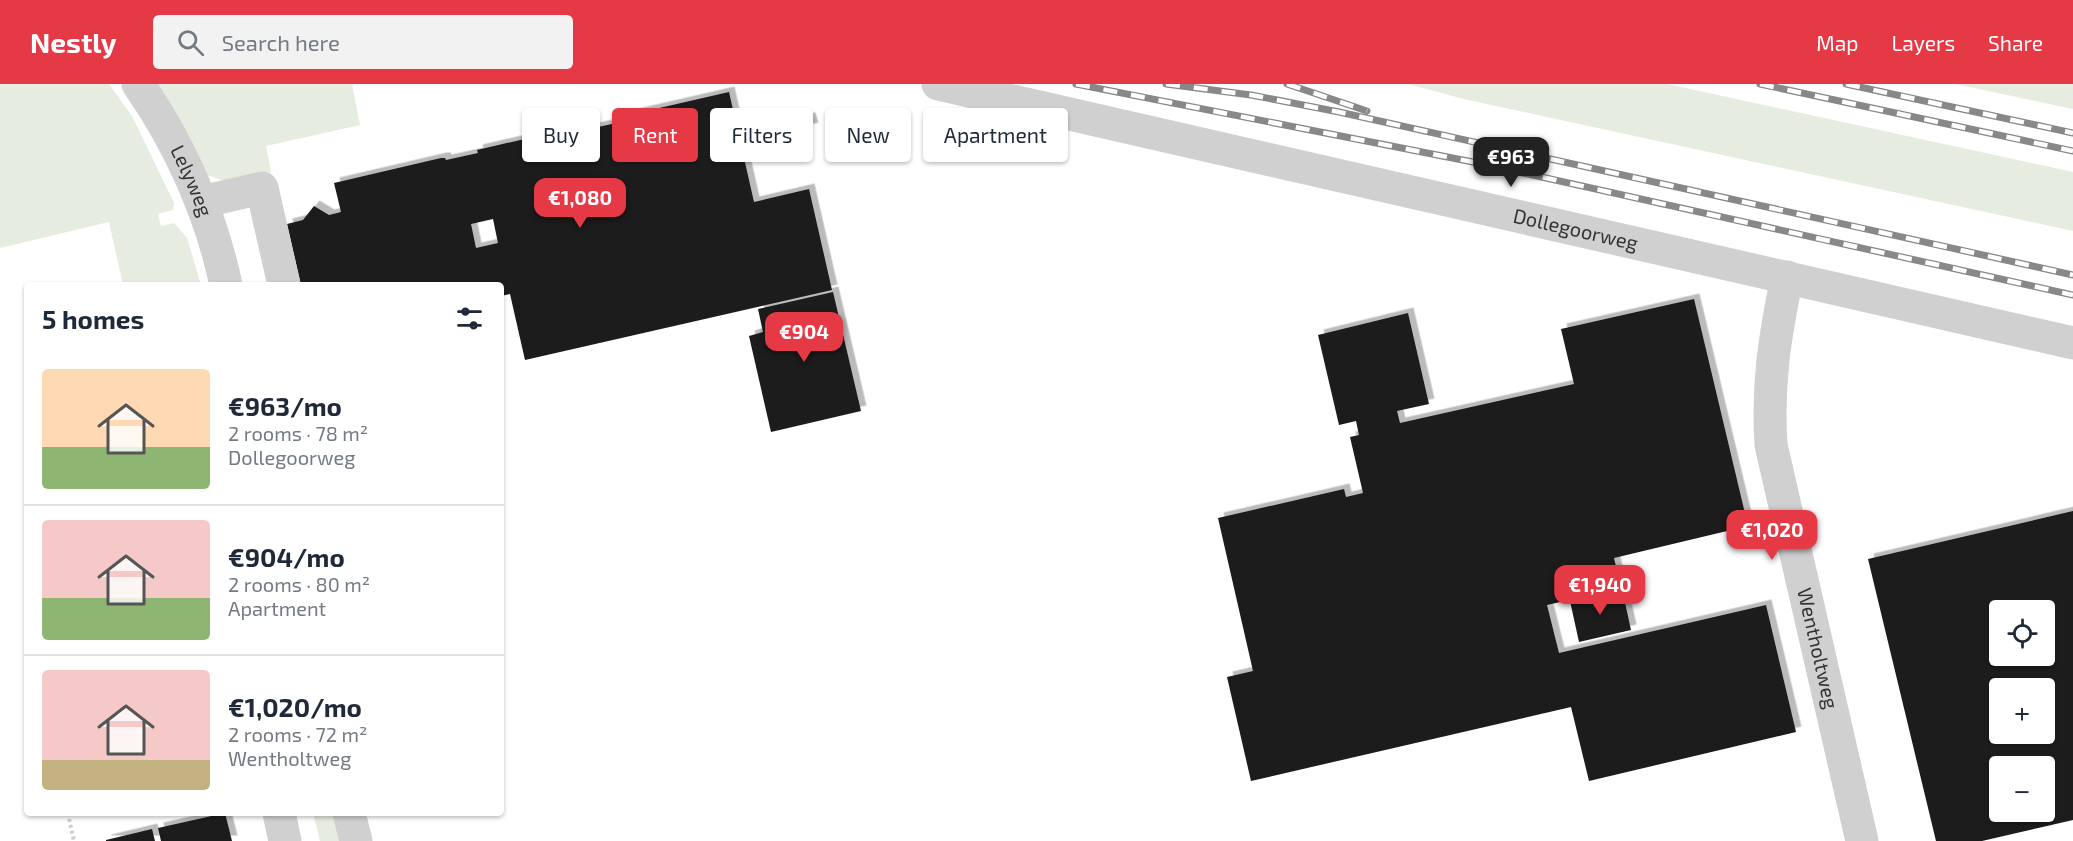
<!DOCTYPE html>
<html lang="en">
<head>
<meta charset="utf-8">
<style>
	:root { --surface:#fff; --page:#f2f2f3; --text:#1f2937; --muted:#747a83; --line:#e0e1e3; --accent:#e63946 }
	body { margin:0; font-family:"Exo 2",sans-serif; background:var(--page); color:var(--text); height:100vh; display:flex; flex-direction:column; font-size:22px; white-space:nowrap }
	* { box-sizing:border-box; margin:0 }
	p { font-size:20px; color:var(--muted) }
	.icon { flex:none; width:33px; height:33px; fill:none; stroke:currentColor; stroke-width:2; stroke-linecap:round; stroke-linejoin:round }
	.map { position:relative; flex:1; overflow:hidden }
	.side { position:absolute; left:24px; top:198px; width:480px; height:534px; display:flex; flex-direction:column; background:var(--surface); border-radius:6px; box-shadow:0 2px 4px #0004 }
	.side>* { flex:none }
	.banner { position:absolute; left:522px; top:24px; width:570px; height:54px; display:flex; gap:12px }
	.fabs { position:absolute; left:1989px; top:516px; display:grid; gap:12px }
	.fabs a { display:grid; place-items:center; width:66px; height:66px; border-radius:6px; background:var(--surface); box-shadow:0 2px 4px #0004; font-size:30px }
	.price { position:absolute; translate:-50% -51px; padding:0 14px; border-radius:12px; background:var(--accent); color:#fff; font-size:20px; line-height:39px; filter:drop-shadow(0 2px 3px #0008) }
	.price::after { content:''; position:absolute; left:50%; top:36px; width:18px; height:14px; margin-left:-9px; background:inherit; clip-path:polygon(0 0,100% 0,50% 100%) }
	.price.current { background:#222; color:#fff }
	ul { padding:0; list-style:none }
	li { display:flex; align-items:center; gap:18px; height:150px; padding:0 18px }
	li+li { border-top:2px solid var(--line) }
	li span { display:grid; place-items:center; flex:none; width:168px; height:120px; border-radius:6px; color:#555 }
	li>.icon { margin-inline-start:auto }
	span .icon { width:72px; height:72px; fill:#fffc; stroke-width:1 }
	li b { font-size:26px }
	h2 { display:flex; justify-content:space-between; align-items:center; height:72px; padding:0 18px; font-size:26px }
	.tag { padding:0 21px; border-radius:6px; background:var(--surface); box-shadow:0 2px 4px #0004; font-size:21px; line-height:54px }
	.tag.current { background:var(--accent); color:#fff }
	header { display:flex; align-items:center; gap:36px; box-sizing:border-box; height:84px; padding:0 30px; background:var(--accent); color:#fff }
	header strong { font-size:28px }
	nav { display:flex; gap:33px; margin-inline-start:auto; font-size:21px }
	.search { width:420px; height:54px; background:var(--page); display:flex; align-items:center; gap:15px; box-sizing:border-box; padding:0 21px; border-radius:6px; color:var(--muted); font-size:22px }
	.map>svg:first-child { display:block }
	.green { fill:#e6ecdf }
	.building { fill:#1a1a1a; fill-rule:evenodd; filter:url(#shadow) }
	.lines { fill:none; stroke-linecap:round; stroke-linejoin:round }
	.path { stroke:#cdcdcd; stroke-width:4; stroke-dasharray:3 3; stroke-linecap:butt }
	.minor { stroke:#d0d0d0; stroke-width:33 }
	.rail-casing { stroke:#888; stroke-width:7 }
	.rail { stroke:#fff; stroke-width:4.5; stroke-dasharray:14; stroke-linecap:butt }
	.labels { text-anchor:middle; stroke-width:6; stroke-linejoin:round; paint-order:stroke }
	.street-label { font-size:20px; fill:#333; stroke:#fff }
</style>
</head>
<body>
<header>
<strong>Nestly</strong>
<div class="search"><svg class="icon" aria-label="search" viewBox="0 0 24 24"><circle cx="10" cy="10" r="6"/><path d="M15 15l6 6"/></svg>Search here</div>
<nav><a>Map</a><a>Layers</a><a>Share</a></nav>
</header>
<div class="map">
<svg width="2073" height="757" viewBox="0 0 2073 757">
	<defs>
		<filter id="shadow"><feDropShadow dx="5.5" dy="-5.5" stdDeviation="0" flood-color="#0004"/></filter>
	</defs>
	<rect width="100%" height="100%" fill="#fff"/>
	<path class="green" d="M 0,0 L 109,0 L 132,32 L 174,119 L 173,126 L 158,130 L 161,142 L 174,139 L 187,154 L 201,201 L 123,201 L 109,138 L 0,164 Z
		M 156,0 L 352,0 L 360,41 L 266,62 L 271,88 L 230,99 L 207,91 Z
		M 1408,0 L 1667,0 L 2073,88 L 2073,147 L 1464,15 Z
		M 1955,0 L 2073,0 L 2073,25 Z
		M 313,729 L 338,729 L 345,757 L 320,757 Z"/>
	<path class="building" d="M 729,8 L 754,118 L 809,105 L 832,206 L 525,276 L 510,210 L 501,212 L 501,201 L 301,201 L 287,140 L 303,136 L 314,122 L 329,131 L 341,128 L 334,99 L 441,74 L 445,74 L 446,76 L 478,69 L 477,66 L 585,41 L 588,41 L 589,45 L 621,38 L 620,33 ZM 493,135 L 498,159 L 476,164 L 471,140 Z
		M 810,34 L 813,44 L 802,47 L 799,36 Z
		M 833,208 L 861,327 L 771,348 L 749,252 L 763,248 L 758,225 Z
		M 1694,215 L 1748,442 L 1614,474 L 1621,504 L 1547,521 L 1559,569 L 1766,521 L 1796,648 L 1589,697 L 1571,623 L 1251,697 L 1227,593 L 1253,587 L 1218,434 L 1344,405 L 1346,413 L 1363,409 L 1350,353 L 1359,351 L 1356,337 L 1339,341 L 1318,251 L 1408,229 L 1429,320 L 1397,327 L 1400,339 L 1574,300 L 1561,245 Z
		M 2073,427 L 2073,736 L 1982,757 L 1936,757 L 1868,475 ZM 2000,526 L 2044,526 L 2044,572 L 2000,572 ZM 2000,604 L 2044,604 L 2044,650 L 2000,650 ZM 2000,682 L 2044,682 L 2044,728 L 2000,728 Z
		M 1622,505 L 1631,546 L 1579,558 L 1570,517 Z
		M 225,729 L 232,757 L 161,757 L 158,744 Z
		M 152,745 L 155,757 L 106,757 L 106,756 Z"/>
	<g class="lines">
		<path class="path" d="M 69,735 L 74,757"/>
		<g class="minor">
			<path id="s1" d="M 138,0 C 180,60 211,130 226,201"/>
			<path id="s2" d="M 938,0 L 2073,259"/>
			<path d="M 201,118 L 262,104 L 284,201"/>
			<path id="s3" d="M 1787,193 C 1775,252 1767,300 1771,361 L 1862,757"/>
			<path d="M 279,729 L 285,757"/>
			<path d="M 349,729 L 356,757"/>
		</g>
		<g class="rail-casing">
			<path id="rail" d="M 1076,0 L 1483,80 L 2073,211
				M 1166,0 L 1251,11 L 1339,28 L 2073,191
				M 1287,0 L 1367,27
				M 1760,0 L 2073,67
				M 1846,0 L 2073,49"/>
		</g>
		<use href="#rail" class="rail"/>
	</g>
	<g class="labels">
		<g class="street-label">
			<text dy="7" stroke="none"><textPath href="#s1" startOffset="111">Lelyweg</textPath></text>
			<text dy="7" stroke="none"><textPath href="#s2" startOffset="654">Dollegoorweg</textPath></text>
			<text dy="7" stroke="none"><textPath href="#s3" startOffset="378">Wentholtweg</textPath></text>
		</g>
	</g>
</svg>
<div class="fabs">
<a><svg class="icon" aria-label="locate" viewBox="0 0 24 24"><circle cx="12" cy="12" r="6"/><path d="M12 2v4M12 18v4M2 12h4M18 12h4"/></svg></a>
<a>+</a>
<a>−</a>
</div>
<b class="price current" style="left:1511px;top:104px">€963</b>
<b class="price" style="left:580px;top:145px">€1,080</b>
<b class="price" style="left:804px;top:279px">€904</b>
<b class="price" style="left:1772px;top:477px">€1,020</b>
<b class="price" style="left:1600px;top:532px">€1,940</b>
<div class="banner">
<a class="tag">Buy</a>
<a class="tag current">Rent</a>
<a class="tag">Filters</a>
<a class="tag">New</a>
<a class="tag">Apartment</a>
</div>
<section class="side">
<h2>5 homes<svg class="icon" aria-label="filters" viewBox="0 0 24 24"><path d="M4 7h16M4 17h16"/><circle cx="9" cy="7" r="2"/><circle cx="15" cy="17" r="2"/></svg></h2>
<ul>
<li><span style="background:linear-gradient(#ffd9b3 65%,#8fb573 0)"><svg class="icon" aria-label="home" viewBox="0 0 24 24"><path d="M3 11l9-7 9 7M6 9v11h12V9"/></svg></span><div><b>€963/mo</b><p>2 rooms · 78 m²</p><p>Dollegoorweg</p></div></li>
<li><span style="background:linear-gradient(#f6c9c9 65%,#8fb573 0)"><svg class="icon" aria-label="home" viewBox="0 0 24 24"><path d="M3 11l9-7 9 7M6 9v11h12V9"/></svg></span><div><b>€904/mo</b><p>2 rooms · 80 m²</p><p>Apartment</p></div></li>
<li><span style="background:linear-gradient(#f6c9c9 75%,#c2b280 0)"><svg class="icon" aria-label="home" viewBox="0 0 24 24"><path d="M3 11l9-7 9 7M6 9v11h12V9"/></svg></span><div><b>€1,020/mo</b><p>2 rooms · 72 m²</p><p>Wentholtweg</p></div></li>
</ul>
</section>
</div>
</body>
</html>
